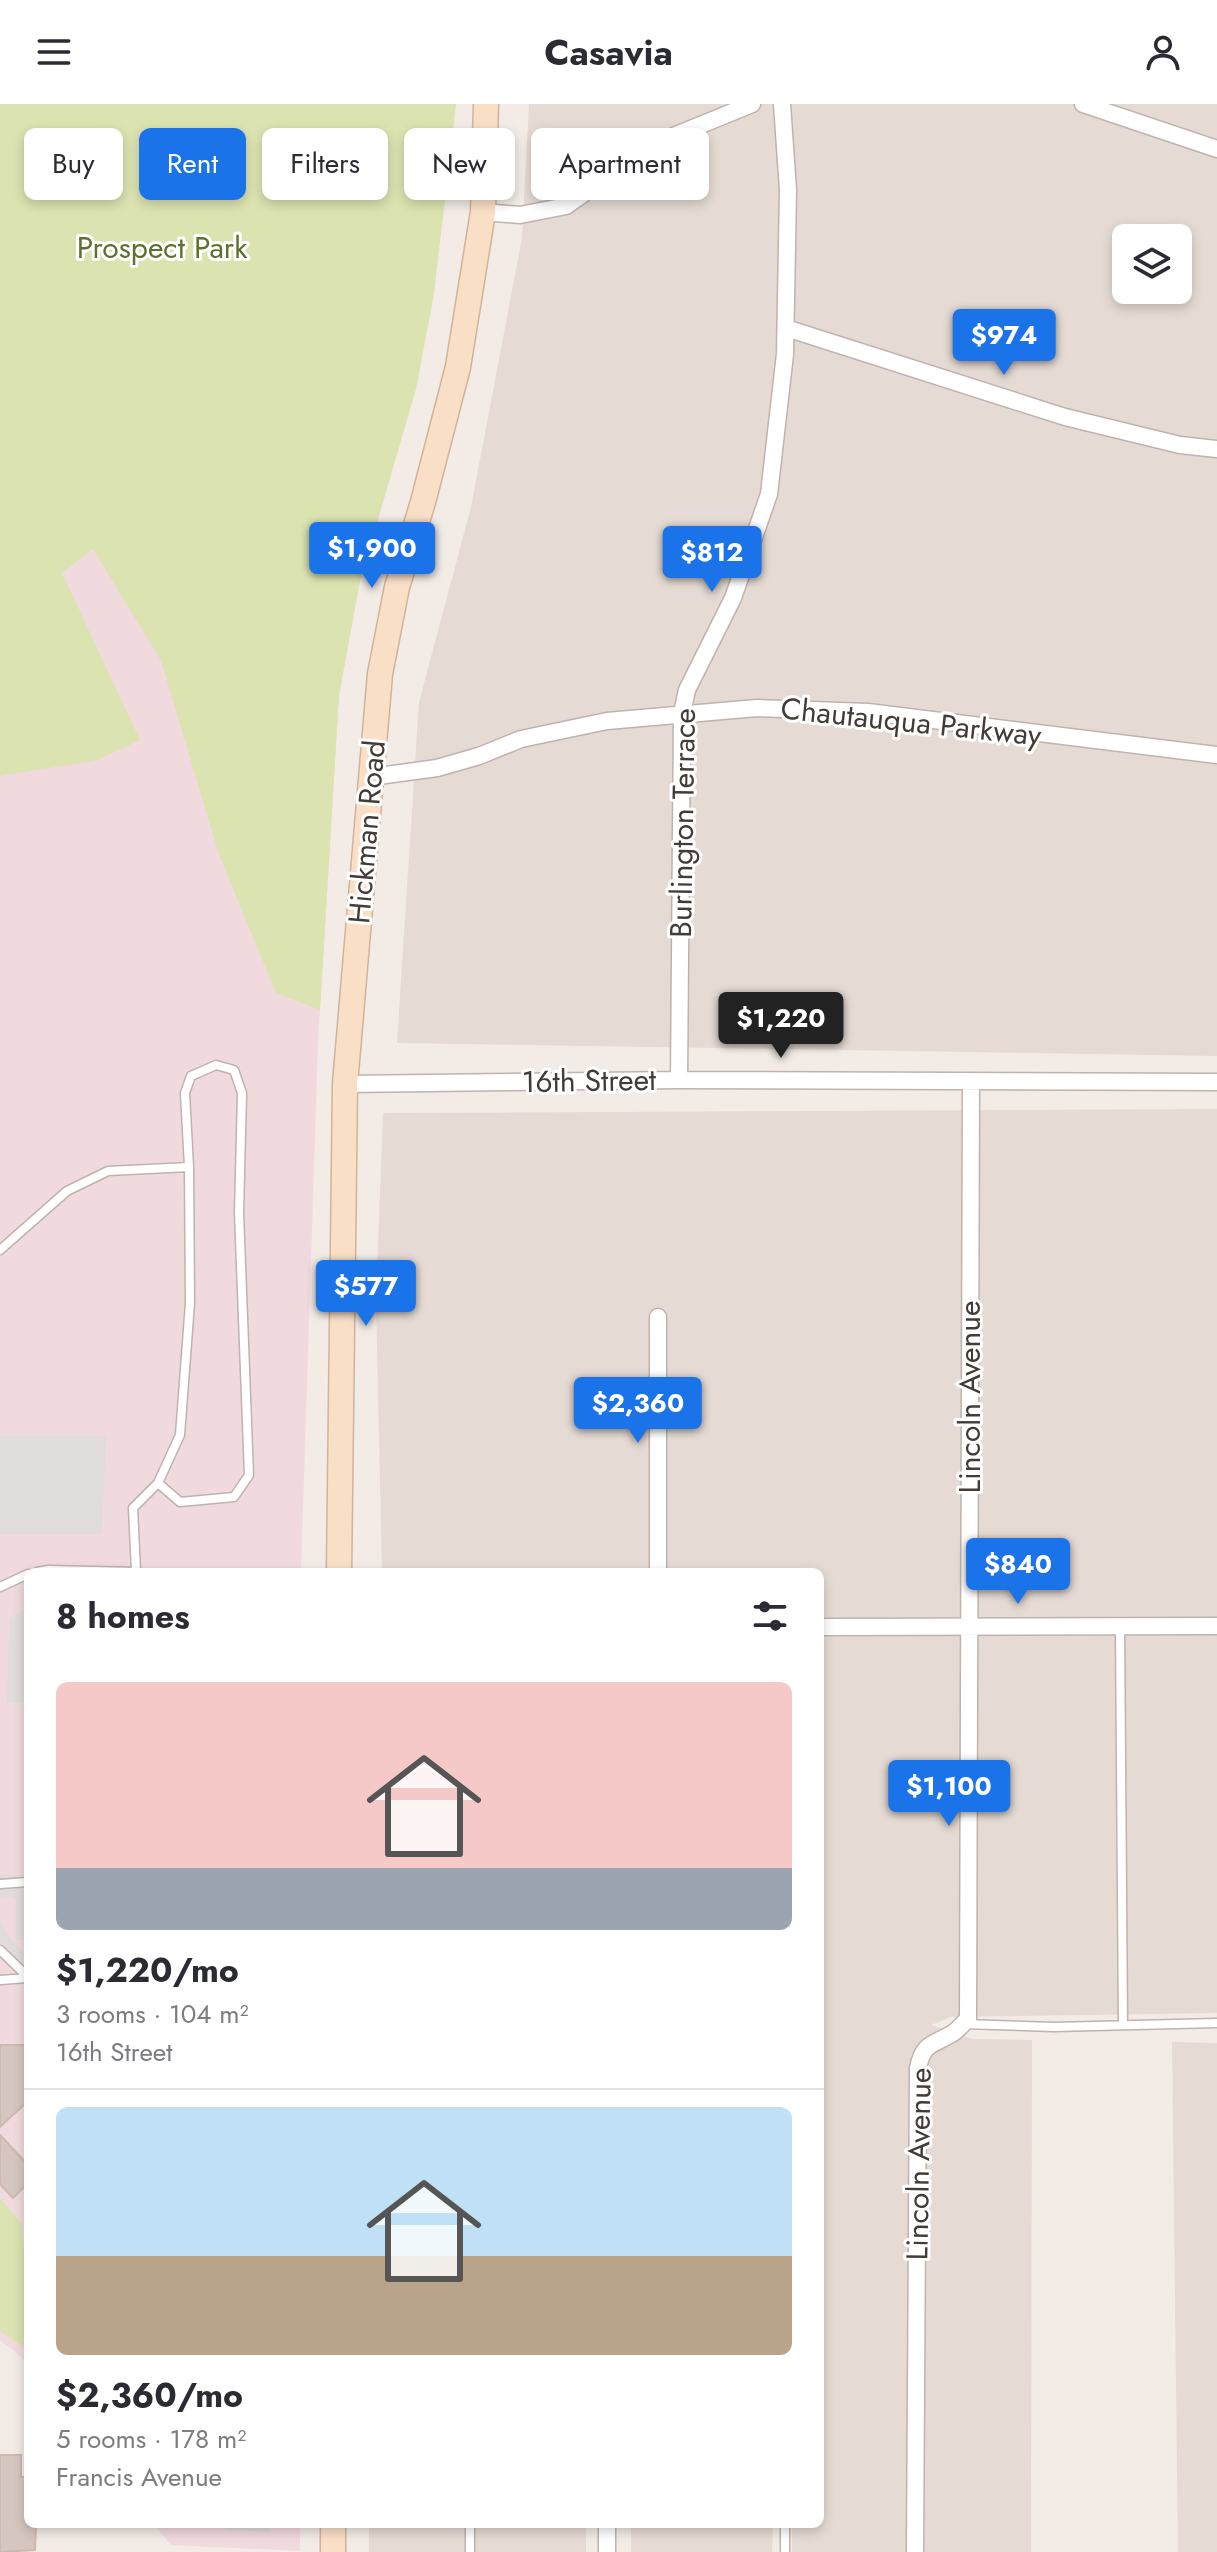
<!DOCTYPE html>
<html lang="en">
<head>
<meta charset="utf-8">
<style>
	:root { --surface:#fff; --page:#f7f7f7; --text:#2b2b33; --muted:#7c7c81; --line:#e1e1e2; --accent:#1a73e8 }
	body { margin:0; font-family:Jost,sans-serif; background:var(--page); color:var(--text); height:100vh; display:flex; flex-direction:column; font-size:30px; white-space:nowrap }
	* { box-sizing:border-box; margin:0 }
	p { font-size:26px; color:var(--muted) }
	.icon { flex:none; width:44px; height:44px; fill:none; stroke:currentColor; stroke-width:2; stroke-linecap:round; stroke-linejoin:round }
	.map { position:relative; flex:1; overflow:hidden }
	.side { position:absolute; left:24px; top:1464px; width:800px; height:960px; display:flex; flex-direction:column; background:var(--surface); border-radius:12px; box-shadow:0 4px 12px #0003 }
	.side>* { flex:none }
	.guide { position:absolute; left:24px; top:24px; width:800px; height:72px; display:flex; gap:16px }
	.fabs { position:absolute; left:1112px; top:120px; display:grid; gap:16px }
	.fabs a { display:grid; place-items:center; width:80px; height:80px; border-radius:12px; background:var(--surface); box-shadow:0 4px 12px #0003; font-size:40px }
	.price { position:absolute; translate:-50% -68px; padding:0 18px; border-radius:8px; background:var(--accent); color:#fff; font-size:26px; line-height:52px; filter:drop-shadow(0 2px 4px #0008) }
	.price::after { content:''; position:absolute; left:50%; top:48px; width:24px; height:18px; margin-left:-12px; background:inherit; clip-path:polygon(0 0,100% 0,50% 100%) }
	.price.on { background:#222; color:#fff }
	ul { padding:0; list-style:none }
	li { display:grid; align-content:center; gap:16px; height:424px; padding:0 32px }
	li+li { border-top:2px solid var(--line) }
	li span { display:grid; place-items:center; height:248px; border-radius:12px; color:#555 }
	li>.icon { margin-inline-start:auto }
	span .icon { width:144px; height:144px; fill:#fffc; stroke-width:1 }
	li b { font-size:34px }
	h2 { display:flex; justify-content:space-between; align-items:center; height:96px; padding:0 32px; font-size:34px }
	.chip { padding:0 28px; border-radius:12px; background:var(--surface); box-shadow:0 4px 12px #0003; font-size:28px; line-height:72px }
	.chip.on { background:var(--accent); color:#fff }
	header { display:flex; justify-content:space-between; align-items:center; height:104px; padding:0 32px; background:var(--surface); font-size:36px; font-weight:700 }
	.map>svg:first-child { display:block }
	.residential { fill:#e5dbd4; fill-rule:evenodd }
	.medical { fill:#f1dade }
	.green { fill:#dbe3b1 }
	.parking { fill:#e0dcdb }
	.building { fill:#d5c6bf; stroke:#ccb9b0; stroke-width:2 }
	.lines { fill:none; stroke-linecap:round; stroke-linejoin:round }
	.lane-casing { stroke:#bfb3ac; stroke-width:11 }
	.street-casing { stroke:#bfb3ac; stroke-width:19 }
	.secondary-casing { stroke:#d1b39b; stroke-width:27 }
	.lane { stroke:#fff; stroke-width:8 }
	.street { stroke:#fff; stroke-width:16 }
	.secondary { stroke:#fadfc7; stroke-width:24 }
	.labels { text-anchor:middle; stroke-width:6; stroke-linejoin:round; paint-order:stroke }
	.park-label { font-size:30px; fill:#5b712e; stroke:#fff }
	.street-label { font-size:30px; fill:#443a36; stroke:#fff }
</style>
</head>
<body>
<header><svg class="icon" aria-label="menu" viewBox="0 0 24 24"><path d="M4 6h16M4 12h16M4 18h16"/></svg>Casavia<svg class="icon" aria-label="person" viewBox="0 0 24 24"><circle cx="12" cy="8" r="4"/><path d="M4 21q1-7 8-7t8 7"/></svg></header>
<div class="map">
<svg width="1217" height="2448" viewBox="0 0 1217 2448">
	<rect width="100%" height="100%" fill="#f2ebe6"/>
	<path class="residential" d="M 529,0 L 1217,0 L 1217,952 L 397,939 L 419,598 L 471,403 L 522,134 ZM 1126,134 L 1178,134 L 1178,186 L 1126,186 Z
		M 1217,1005 L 1217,1909 L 951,1913 L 931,1921 L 972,1935 L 1032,1936 L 1031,2448 L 792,2448 L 792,2420 L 820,2420 L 820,1468 L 382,1468 L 376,1197 L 383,1009 Z
		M 1172,1938 L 1217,1939 L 1217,2448 L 1178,2448 Z
		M 369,2420 L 586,2420 L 586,2448 L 369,2448 Z
		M 631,2420 L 773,2420 L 772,2448 L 631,2448 Z"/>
	<path class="medical" d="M 0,291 L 360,477 L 339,591 L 318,938 L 301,1468 L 28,1468 L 28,2261 L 20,2252 L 0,2236 Z
		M 154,2420 L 300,2420 L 300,2447 L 171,2441 Z"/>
	<path class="green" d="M 0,0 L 456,0 L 434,190 L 416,285 L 360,477 L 339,591 L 320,906 L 276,889 L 219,751 L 161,557 L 93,445 L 62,469 L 140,636 L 98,656 L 0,672 Z
		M 0,2094 L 21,2119 L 28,2183 L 28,2234 L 22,2242 L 0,2227 Z"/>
	<path class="parking" d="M 0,1332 L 106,1332 L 102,1430 L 0,1430 Z
		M 28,1504 L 28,1599 L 7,1599 L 9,1515 Z
		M 0,1771 L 28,1771 L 28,1836 L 16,1836 L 16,1797 L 11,1793 L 0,1795 Z
		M 0,1818 L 11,1835 L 23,1848 L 28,1849 L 28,1873 L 0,1846 Z
		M 215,2420 L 270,2420 L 270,2428 L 231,2426 Z"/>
	<path class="building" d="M 0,1941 L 28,1941 L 28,1997 L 0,2023 Z
		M 0,2031 L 28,2061 L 28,2079 L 13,2094 L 0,2080 Z
		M 0,2351 L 21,2351 L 21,2373 L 28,2373 L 28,2420 L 36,2420 L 35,2446 L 0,2448 Z"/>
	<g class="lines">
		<g class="lane-casing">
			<path id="lane" d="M 0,1146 L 67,1087 L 108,1067 L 189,1063 L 190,1199 L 180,1331 L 158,1379 L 133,1404 L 136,1467
				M 158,1379 L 180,1398 L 234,1393 L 249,1371 L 239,1109 L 242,989 L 234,966 L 216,961 L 191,972 L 185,989 L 189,1063
				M 37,1468 L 48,1466 L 138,1468
				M 0,1483 L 28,1470
				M 1120,1523 L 1123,1921
				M 0,1780 L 28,1778
				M 0,1846 L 28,1873
				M 0,1876 L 28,1874
				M 963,1920 L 1054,1923 L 1217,1919
				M 470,2420 L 470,2448
				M 785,2448 L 785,2420"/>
		</g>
		<g class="street-casing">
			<path id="street" d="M 1083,0 L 1217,45
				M 483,108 L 520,111 L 566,102 L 654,40 L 752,0
				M 786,224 L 1065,313 L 1180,341 L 1217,345
				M 371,673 L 437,664 L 479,652 L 521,635 L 607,617 L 757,604 L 868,608 L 1217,651
				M 679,976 L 682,609 L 687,586 L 733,494 L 769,390 L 785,250 L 788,86 L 782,0
				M 345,980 L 679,976 L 1217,978
				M 658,1213 L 658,1468
				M 820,1523 L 1217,1522
				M 607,2448 L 607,2420
				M 915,2448 L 918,1964 C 923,1938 934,1941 953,1929 C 959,1925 963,1919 968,1915 L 971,977"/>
		</g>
		<g class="secondary-casing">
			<path id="secondary" d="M 339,1468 L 345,980 L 380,570 L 397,483 L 423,398 L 458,263 L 483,108 L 486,0
				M 333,2420 L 333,2448"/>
		</g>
		<use href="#lane" class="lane"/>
		<use href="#street" class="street"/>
		<use href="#secondary" class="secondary"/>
	</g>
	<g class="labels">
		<g class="park-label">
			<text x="162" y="154">Prospect Park</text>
		</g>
		<g class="street-label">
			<text transform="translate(911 618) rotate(6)" y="10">Chautauqua Parkway</text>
			<text transform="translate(683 719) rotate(-89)" y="10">Burlington Terrace</text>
			<text transform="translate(367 728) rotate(-85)" y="10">Hickman Road</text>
			<text transform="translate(589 977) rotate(-1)" y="10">16th Street</text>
			<text transform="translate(970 1293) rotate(-90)" y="10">Lincoln Avenue</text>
			<text transform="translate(919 2060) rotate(-89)" y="10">Lincoln Avenue</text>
		</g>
	</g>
</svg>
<div class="fabs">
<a><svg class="icon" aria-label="layers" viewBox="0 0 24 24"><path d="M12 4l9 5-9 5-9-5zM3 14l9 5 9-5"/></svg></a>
</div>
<b class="price" style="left:1004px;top:273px">$974</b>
<b class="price" style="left:372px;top:486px">$1,900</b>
<b class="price" style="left:712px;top:490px">$812</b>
<b class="price on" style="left:781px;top:956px">$1,220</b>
<b class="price" style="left:366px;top:1224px">$577</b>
<b class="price" style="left:638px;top:1341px">$2,360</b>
<b class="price" style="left:1018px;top:1502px">$840</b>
<b class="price" style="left:949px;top:1724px">$1,100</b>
<div class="guide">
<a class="chip">Buy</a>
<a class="chip on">Rent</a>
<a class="chip">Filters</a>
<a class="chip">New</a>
<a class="chip">Apartment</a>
</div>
<section class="side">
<h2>8 homes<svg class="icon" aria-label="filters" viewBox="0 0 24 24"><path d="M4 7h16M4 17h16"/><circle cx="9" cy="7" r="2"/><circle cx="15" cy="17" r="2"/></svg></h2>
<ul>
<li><span style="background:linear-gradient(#f6c9c9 75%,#9aa5b1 0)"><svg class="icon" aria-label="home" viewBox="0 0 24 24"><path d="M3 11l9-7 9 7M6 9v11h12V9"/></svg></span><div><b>$1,220/mo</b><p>3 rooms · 104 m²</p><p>16th Street</p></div></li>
<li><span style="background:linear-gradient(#bfe0f5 60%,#b9a48a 0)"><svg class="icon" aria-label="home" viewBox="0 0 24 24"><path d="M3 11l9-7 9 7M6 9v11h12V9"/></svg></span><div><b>$2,360/mo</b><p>5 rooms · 178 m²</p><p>Francis Avenue</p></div></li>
</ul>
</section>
</div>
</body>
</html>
